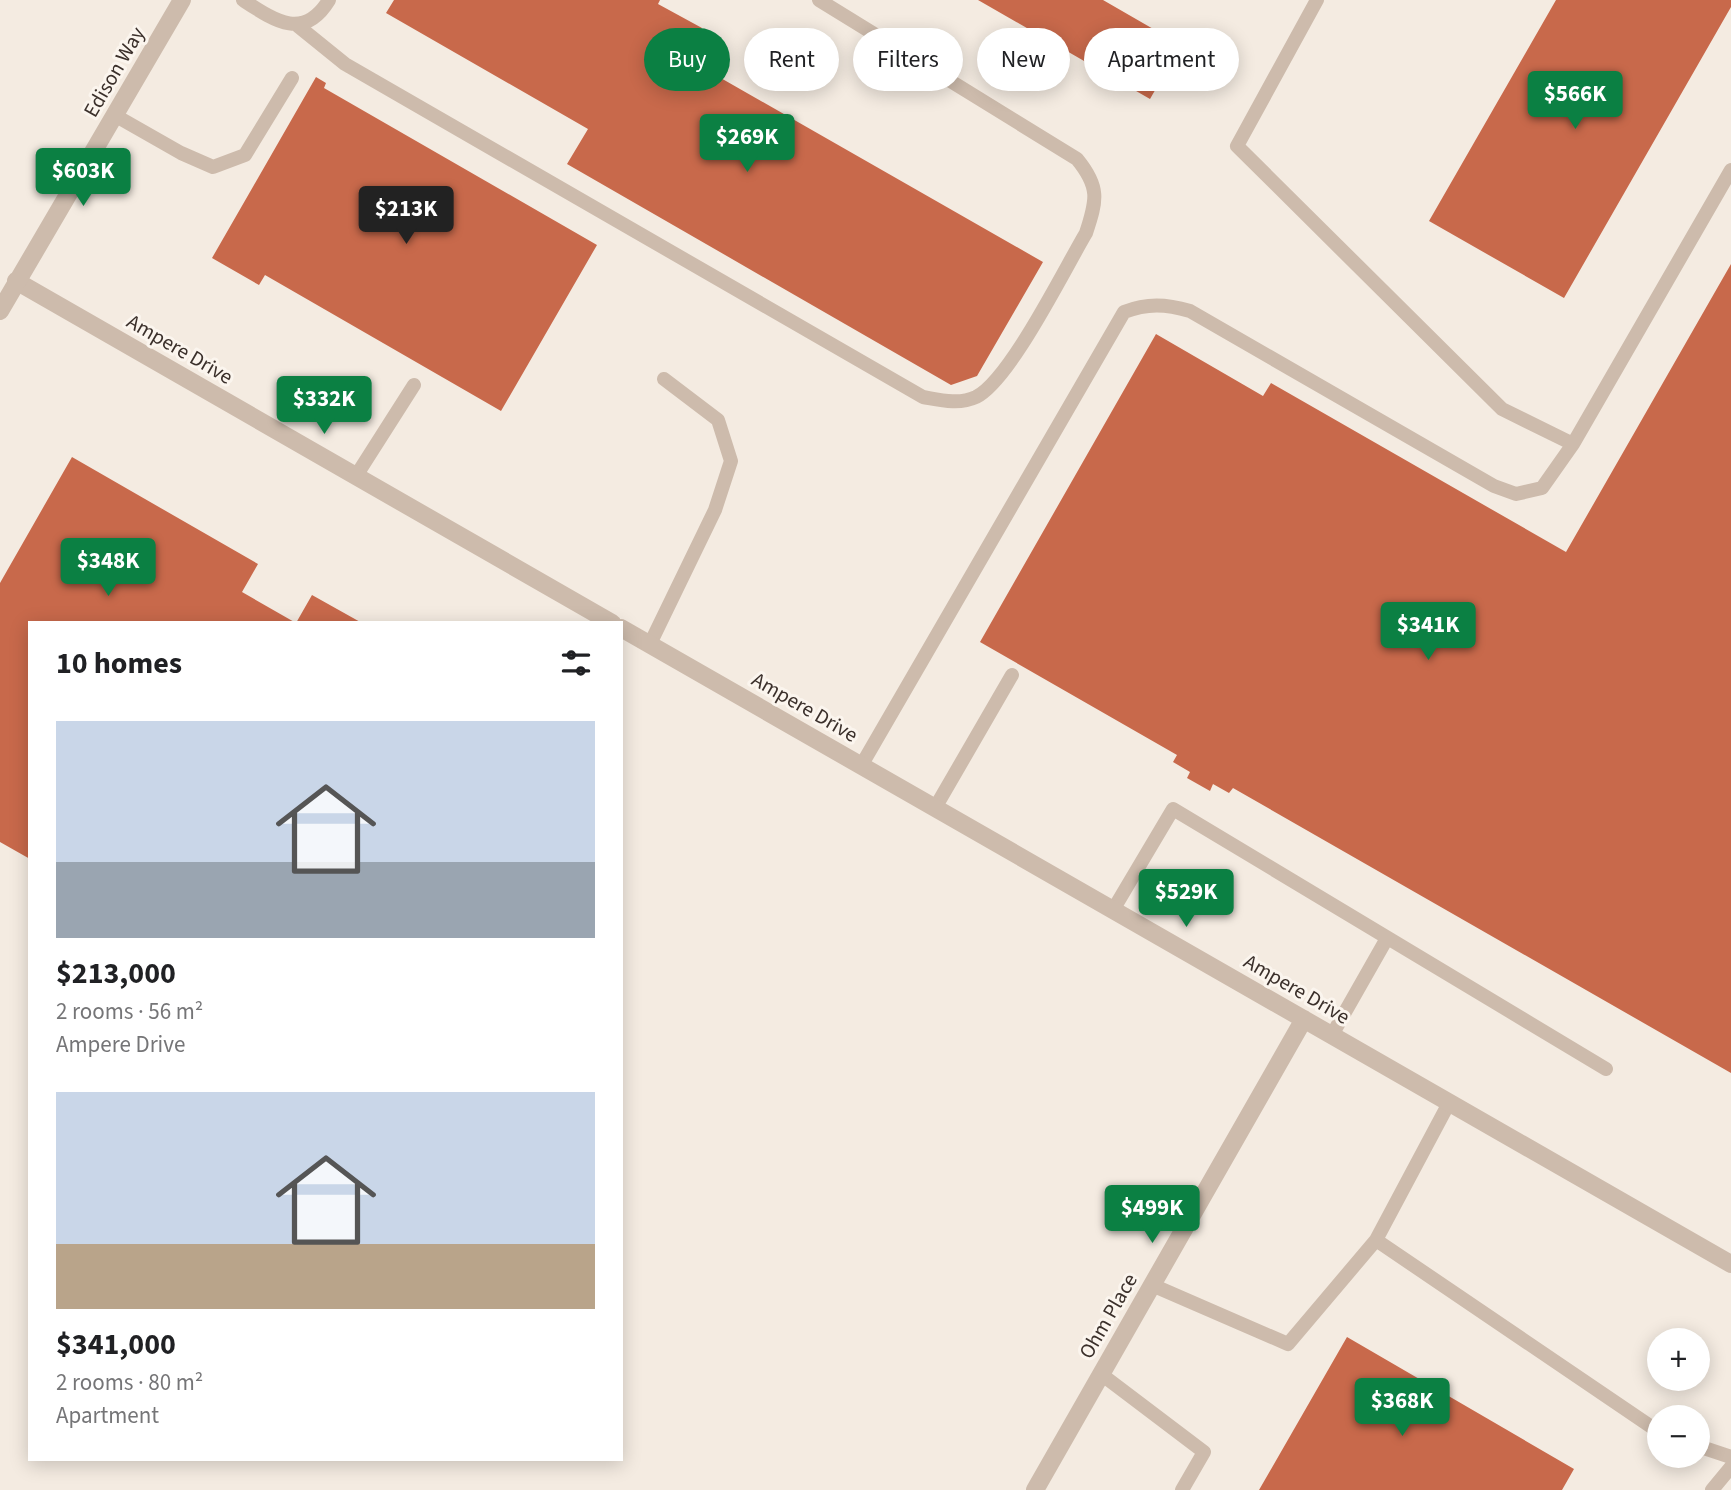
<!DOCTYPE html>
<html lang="en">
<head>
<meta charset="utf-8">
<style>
	:root { --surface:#fff; --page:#f6f6f6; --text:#202124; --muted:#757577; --accent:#0b8043 }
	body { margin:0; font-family:"Source Sans 3",sans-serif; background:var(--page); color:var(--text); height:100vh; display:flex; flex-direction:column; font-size:26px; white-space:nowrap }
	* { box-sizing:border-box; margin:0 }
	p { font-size:23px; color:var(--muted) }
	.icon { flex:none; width:38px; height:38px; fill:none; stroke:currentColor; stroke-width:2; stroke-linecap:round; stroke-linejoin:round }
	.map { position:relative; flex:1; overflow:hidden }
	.drawer { position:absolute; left:28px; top:621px; width:595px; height:840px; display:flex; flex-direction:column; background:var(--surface); border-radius:0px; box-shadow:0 4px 18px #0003 }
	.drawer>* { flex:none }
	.guide { position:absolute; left:644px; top:28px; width:665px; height:63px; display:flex; gap:14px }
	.controls { position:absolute; left:1647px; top:1328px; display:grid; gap:14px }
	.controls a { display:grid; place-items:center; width:63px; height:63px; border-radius:50%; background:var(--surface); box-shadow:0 4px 18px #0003; font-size:35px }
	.price { position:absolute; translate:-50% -60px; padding:0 16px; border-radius:7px; background:var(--accent); color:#fff; font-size:23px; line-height:46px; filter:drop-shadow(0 2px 4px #0008) }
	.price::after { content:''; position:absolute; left:50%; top:42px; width:21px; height:16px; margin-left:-10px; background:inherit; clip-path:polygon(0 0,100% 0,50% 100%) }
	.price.active { background:#222; color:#fff }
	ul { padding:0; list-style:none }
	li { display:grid; align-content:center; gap:14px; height:371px; padding:0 28px }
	li span { display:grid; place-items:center; height:217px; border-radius:0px; color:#555 }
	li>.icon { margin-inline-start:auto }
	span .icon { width:126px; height:126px; fill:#fffc; stroke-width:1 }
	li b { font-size:30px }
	h2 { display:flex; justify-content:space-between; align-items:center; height:84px; padding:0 28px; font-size:30px }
	.pill { padding:0 24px; border-radius:32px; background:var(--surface); box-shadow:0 4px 18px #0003; font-size:24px; line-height:63px }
	.pill.active { background:var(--accent); color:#fff }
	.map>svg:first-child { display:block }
	.building { fill:#c8694b }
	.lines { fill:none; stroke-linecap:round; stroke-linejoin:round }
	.service { stroke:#cdbbac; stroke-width:14 }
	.minor { stroke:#cdbbac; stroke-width:18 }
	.tertiary { stroke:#cdbbac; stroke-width:18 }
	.labels { text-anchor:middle; stroke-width:6; stroke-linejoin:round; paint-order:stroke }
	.street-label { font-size:21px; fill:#3b302b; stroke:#fbf5ee }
</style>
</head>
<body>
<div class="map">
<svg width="1731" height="1490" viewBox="0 0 1731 1490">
	<rect width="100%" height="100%" fill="#f4ebe1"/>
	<path class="building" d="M 394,0 L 660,0 L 658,4 L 702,28 L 684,57 L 1043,262 L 977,376 L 951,385 L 567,164 L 588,129 L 386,13 Z
		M 978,0 L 1103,0 L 1181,45 L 1150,99 Z
		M 1556,0 L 1731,0 L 1731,7 L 1564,298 L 1429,221 Z
		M 316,77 L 326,83 L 324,88 L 597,245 L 501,411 L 265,275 L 259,285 L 212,258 Z
		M 1731,264 L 1731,1073 L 1233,788 L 1229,793 L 1213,784 L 1210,791 L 1187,778 L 1190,772 L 1173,762 L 1177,755 L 980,642 L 1156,334 L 1263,396 L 1271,383 L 1566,552 Z
		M 72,457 L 258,564 L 242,592 L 296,623 L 312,595 L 362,623 L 30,623 L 30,859 L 0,842 L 0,583 Z
		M 1347,1337 L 1574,1469 L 1562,1490 L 1259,1490 Z"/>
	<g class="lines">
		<path class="service" d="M 243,0 C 275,21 304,41 329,0
			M 1317,0 L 1237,146 L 1502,409 L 1573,444
			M 298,26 L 345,64 L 923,397 C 940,400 959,405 976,397 C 1010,380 1064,270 1086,233 C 1097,200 1100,187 1077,159 L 819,0
			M 116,116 L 181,153 L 213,167 L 245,155 L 292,78
			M 356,476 L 414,385
			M 650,644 L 715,510 L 731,461 L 718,420 L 664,379
			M 861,766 L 1124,312 C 1147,303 1166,304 1190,311 L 1494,486 L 1516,494 L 1542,488 L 1573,444 L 1731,170
			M 935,808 L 1012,675
			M 1113,910 L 1173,809 L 1606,1069
			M 1332,1035 L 1386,940
			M 1376,1240 L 1659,1432
			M 1152,1285 L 1288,1344 L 1376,1240 L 1449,1103
			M 1101,1374 L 1204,1452 L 1182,1490
			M 1698,1446 L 1731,1457
			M 1712,1490 L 1731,1467"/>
		<path class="minor" d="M 16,281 L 612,623
			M 621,628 L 1731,1264
			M 1035,1490 L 1304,1019"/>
		<path class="tertiary" d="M 0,311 L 182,0"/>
	</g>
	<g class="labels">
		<g class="street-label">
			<text transform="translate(114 72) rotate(-60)" y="7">Edison Way</text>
			<text transform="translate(180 349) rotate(30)" y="7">Ampere Drive</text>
			<text transform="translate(805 707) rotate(30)" y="7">Ampere Drive</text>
			<text transform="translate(1297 989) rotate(30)" y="7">Ampere Drive</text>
			<text transform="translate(1108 1316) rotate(-60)" y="7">Ohm Place</text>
		</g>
	</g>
</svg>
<div class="controls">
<a>+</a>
<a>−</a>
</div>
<b class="price" style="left:1575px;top:131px">$566K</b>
<b class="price" style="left:747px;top:174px">$269K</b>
<b class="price" style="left:83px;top:208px">$603K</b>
<b class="price active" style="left:406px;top:246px">$213K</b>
<b class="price" style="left:324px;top:436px">$332K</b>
<b class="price" style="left:108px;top:598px">$348K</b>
<b class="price" style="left:1428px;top:662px">$341K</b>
<b class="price" style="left:1186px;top:929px">$529K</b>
<b class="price" style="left:1152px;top:1245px">$499K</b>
<b class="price" style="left:1402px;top:1438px">$368K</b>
<div class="guide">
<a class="pill active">Buy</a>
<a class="pill">Rent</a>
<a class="pill">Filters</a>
<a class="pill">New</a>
<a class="pill">Apartment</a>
</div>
<section class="drawer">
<h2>10 homes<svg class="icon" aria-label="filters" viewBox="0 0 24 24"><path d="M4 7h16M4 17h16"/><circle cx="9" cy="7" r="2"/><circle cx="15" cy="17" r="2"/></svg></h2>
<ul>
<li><span style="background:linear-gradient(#c9d6e8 65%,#9aa5b1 0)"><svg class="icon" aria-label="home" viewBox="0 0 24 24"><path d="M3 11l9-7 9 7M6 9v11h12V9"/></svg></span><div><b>$213,000</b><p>2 rooms · 56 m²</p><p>Ampere Drive</p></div></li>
<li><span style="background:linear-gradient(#c9d6e8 70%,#b9a48a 0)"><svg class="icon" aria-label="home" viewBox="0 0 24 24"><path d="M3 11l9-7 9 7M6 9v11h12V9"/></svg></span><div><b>$341,000</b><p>2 rooms · 80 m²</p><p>Apartment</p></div></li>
</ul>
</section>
</div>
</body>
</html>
